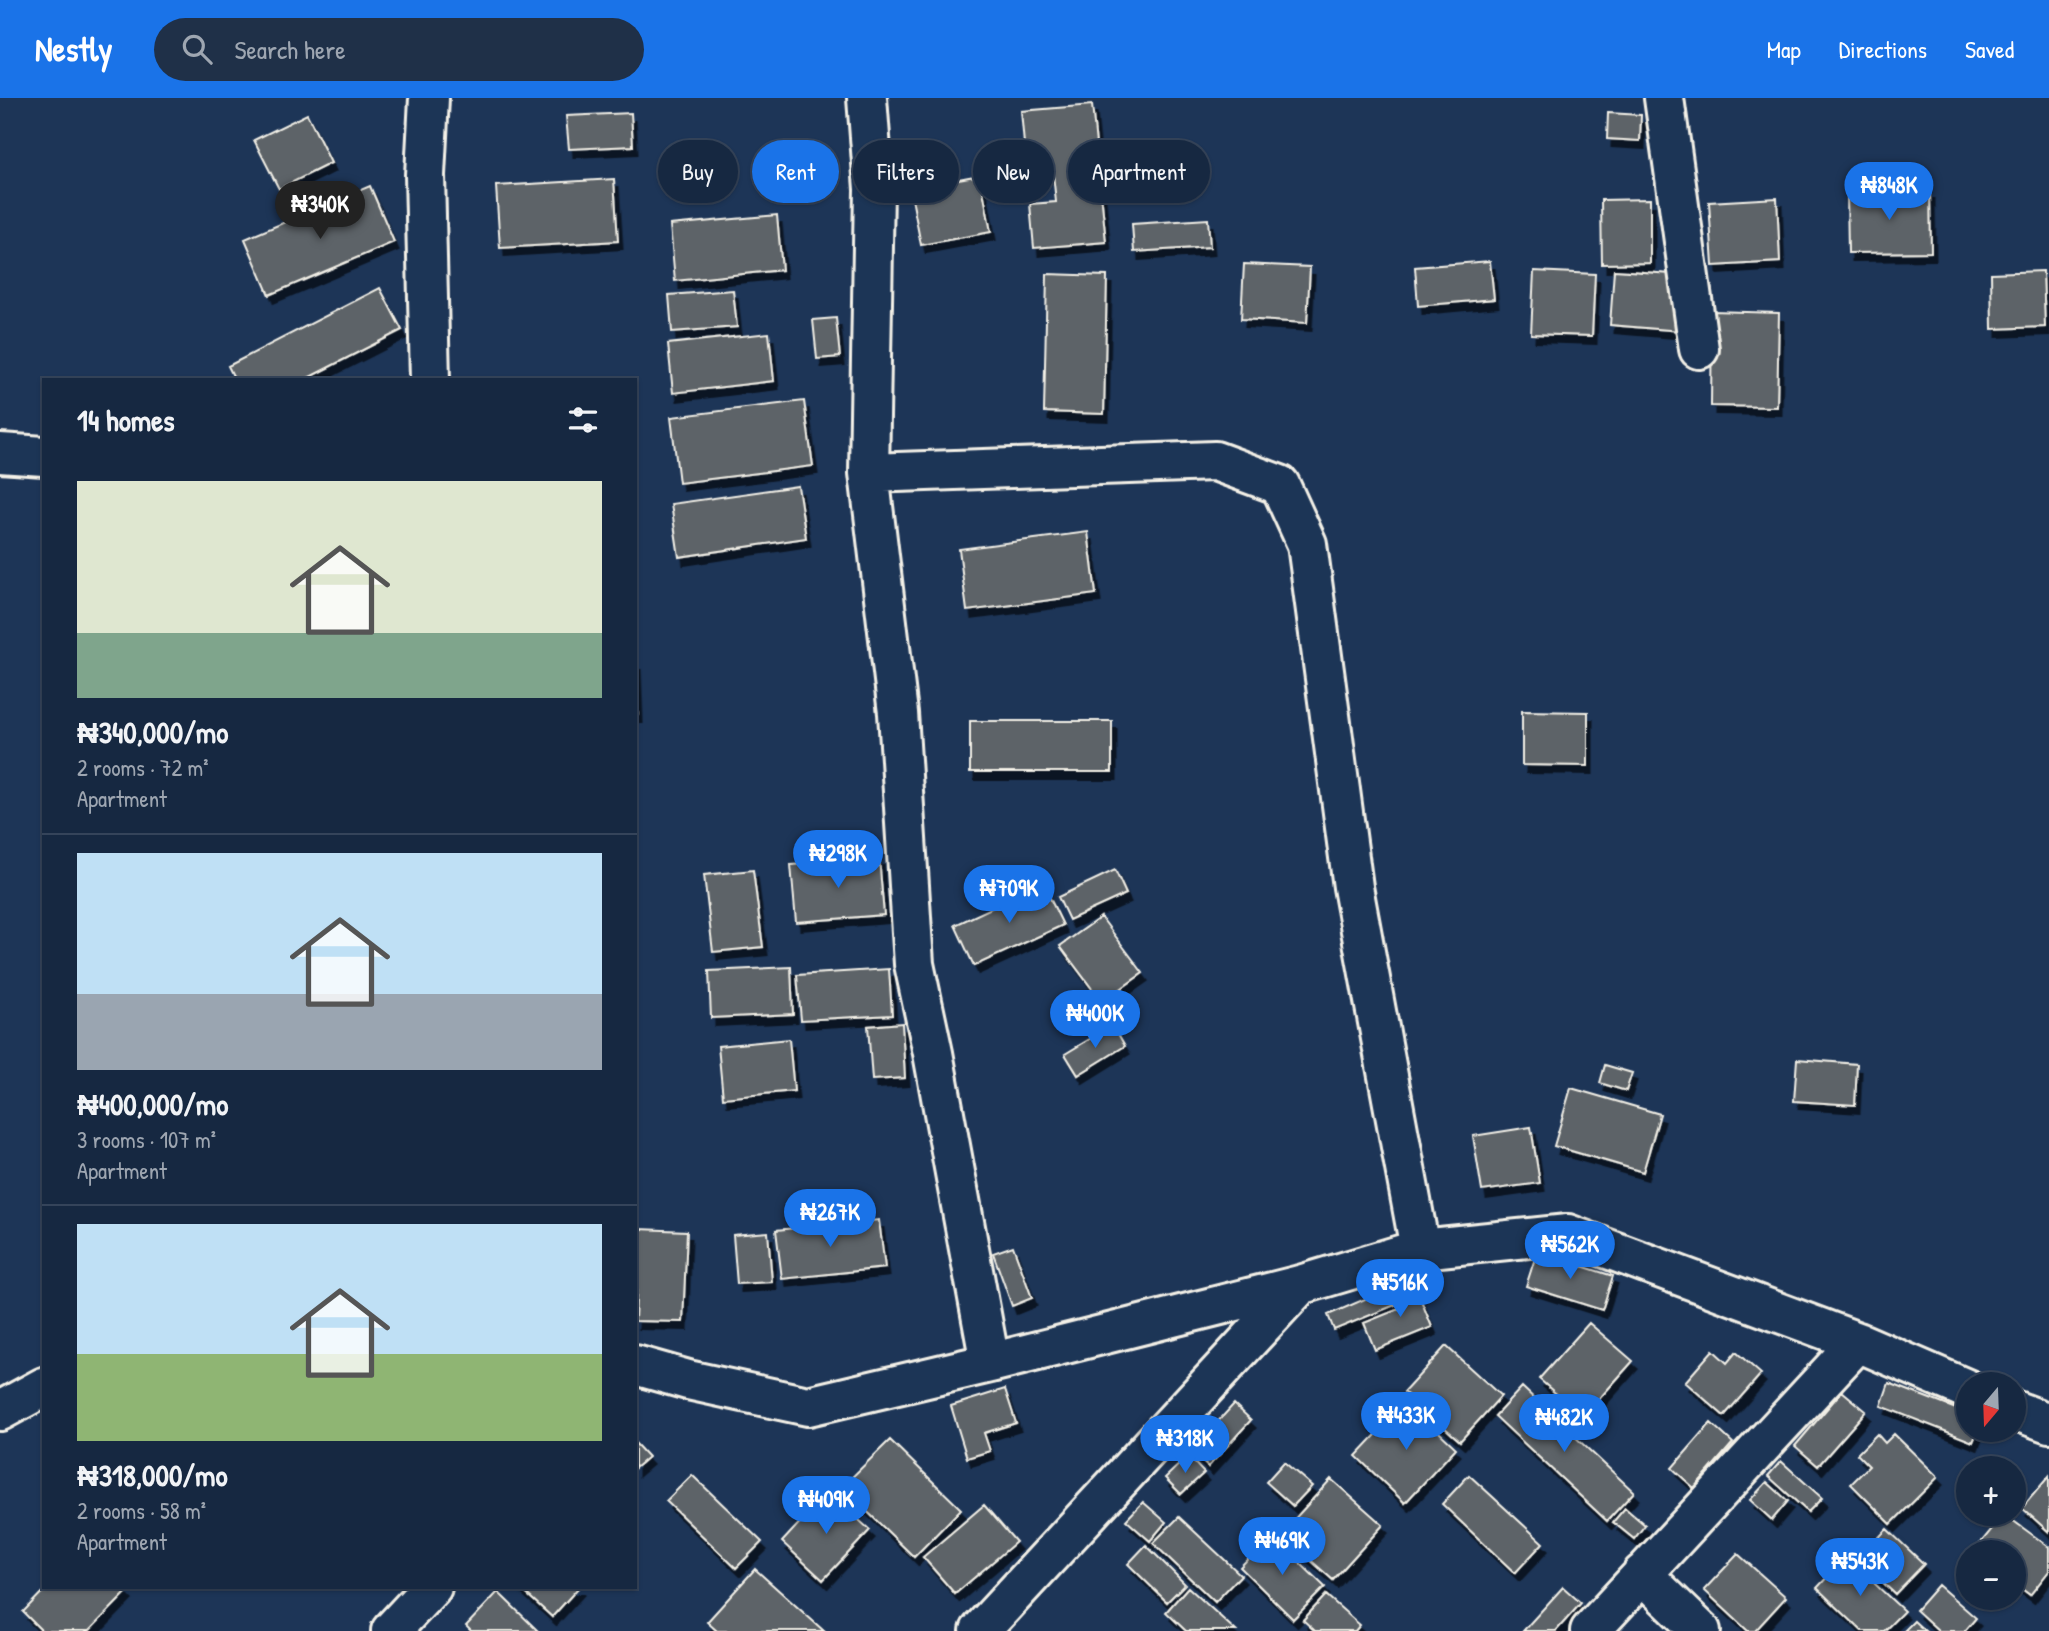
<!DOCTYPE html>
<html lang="en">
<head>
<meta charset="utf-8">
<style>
	:root { --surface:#162841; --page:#1f3048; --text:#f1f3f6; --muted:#9ea6b1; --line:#35445a; --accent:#1a73e8 }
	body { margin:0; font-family:"Patrick Hand",sans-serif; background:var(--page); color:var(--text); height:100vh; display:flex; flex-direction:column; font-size:26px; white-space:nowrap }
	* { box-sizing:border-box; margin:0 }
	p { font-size:23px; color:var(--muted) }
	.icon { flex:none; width:38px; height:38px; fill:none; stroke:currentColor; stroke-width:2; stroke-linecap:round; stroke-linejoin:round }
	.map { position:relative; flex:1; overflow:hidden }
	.side { position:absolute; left:42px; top:280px; width:595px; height:1211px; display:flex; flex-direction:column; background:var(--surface); border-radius:0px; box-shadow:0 2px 5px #0004,0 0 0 2px var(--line) }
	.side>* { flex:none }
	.guide { position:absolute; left:658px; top:42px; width:665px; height:63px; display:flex; gap:14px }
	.needle { width:46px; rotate:199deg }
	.controls { position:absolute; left:1956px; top:1274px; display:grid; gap:14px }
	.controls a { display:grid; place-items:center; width:70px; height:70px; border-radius:50%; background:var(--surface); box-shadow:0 2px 5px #0004,0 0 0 2px var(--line); font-size:35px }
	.price { position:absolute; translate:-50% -60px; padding:0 16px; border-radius:24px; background:var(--accent); color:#fff; font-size:23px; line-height:46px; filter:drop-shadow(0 2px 4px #0008) }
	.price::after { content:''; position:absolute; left:50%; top:42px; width:21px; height:16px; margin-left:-10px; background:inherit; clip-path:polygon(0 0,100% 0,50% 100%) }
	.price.active { background:#222; color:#fff }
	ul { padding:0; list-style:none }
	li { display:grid; align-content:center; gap:14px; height:371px; padding:0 35px }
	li+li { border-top:2px solid var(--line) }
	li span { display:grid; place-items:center; height:217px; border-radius:0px; color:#555 }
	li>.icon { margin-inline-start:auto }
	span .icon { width:126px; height:126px; fill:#fffc; stroke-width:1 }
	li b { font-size:30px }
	h2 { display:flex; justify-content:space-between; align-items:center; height:84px; padding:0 35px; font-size:30px }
	.pill { padding:0 24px; border-radius:32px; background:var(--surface); box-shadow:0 2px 5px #0004,0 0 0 2px var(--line); font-size:24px; line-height:63px }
	.pill.active { background:var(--accent); color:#fff }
	header { display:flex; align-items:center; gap:42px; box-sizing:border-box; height:98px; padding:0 35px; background:var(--accent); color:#fff }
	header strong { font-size:33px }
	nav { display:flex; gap:38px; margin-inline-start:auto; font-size:24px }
	.search { width:490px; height:63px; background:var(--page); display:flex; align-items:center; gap:18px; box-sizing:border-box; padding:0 24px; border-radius:38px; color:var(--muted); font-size:26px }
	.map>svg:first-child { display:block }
	.building { fill:#5d6368; stroke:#f4f1e8; stroke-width:2; filter:url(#shadow) }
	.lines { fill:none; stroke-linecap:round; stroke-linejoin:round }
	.minor-casing { stroke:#f4f1e8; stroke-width:44 }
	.minor { stroke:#1d3557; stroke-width:38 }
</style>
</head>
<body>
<header>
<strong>Nestly</strong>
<div class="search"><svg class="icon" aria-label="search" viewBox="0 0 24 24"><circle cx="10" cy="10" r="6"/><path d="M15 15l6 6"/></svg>Search here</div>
<nav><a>Map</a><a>Directions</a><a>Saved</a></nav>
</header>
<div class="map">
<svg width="2049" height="1533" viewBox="0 0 2049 1533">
	<defs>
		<filter id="shadow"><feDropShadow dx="4.5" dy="8" stdDeviation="0" flood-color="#0009"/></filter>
	</defs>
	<rect width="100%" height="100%" fill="#1d3557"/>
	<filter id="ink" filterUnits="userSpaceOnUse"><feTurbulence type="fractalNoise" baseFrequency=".0143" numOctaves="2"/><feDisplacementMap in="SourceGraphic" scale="14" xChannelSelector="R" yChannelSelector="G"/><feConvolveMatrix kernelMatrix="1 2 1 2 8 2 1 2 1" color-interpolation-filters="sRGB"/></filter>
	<g filter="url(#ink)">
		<path class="building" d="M 1092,7 L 1106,144 L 1034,150 L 1030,106 L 1056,104 L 1053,76 L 1027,79 L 1021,13 Z
			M 631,15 L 633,48 L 569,51 L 566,18 Z
			M 1608,15 L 1641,17 L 1640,43 L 1607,41 Z
			M 307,16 L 331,65 L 279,91 L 254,42 Z
			M 980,77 L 991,134 L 921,147 L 910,90 Z
			M 614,81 L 618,143 L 500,150 L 496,88 Z
			M 370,88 L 394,144 L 269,197 L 245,141 Z
			M 1930,93 L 1931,154 L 1848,155 L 1847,94 Z
			M 1777,100 L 1780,164 L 1713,168 L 1709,104 Z
			M 1650,101 L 1650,165 L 1602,166 L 1601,102 Z
			M 777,117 L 782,172 L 675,183 L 670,127 Z
			M 1208,121 L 1210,149 L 1134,154 L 1132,126 Z
			M 1490,163 L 1494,201 L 1418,208 L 1415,169 Z
			M 1244,166 L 1310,169 L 1307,225 L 1241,221 Z
			M 1614,172 L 1686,177 L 1681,233 L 1610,227 Z
			M 1534,173 L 1595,176 L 1592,238 L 1531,236 Z
			M 2043,173 L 2045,229 L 1992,231 L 1991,175 Z
			M 1047,176 L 1107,178 L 1104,316 L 1044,314 Z
			M 380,190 L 402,232 L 304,282 L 235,282 L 228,268 Z
			M 733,192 L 737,229 L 672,234 L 669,197 Z
			M 1712,213 L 1779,215 L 1777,309 L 1711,308 Z
			M 836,220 L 840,259 L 817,261 L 813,222 Z
			M 769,235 L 774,283 L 673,295 L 668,246 Z
			M 804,303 L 813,368 L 679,385 L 671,319 Z
			M 798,388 L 806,440 L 679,459 L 671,406 Z
			M 1088,434 L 1096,496 L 967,513 L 959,451 Z
			M 635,564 L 636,564 L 638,617 L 635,617 Z
			M 1522,613 L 1588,614 L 1588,668 L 1522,667 Z
			M 970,623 L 1112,623 L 1112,674 L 970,674 Z
			M 879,760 L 884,817 L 796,824 L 791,767 Z
			M 753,772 L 763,849 L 713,854 L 704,777 Z
			M 1115,772 L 1126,796 L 1069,822 L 1058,799 Z
			M 1043,786 L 1063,827 L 974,868 L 955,827 Z
			M 1101,819 L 1143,875 L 1102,904 L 1060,848 Z
			M 791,869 L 793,916 L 711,920 L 709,873 Z
			M 889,871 L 892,917 L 801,922 L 797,877 Z
			M 902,925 L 905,980 L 872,982 L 868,928 Z
			M 1113,927 L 1125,948 L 1078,977 L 1065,956 Z
			M 789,941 L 794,993 L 723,1000 L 718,948 Z
			M 1797,961 L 1857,966 L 1855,1007 L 1794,1003 Z
			M 1605,967 L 1632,975 L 1626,993 L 1600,985 Z
			M 1571,990 L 1660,1016 L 1643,1074 L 1554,1048 Z
			M 1531,1029 L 1540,1085 L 1482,1093 L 1473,1038 Z
			M 879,1122 L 885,1170 L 782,1181 L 776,1132 Z
			M 639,1131 L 687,1133 L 683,1224 L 635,1223 Z
			M 768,1134 L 772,1184 L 737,1186 L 733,1137 Z
			M 1013,1148 L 1032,1200 L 1012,1208 L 993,1155 Z
			M 1537,1154 L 1613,1178 L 1602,1212 L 1526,1188 Z
			M 1414,1185 L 1432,1229 L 1375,1252 L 1364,1225 L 1399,1211 L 1392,1194 Z
			M 1388,1191 L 1395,1207 L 1334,1232 L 1328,1217 Z
			M 1589,1225 L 1633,1263 L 1583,1319 L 1539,1281 Z
			M 1446,1248 L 1501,1298 L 1460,1343 L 1404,1294 Z
			M 1713,1252 L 1727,1265 L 1736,1254 L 1761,1276 L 1724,1318 L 1685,1284 Z
			M 1889,1285 L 1969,1316 L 1969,1332 L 1978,1332 L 1973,1344 L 1881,1308 Z
			M 1522,1289 L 1634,1394 L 1607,1423 L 1495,1318 Z
			M 1005,1291 L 1016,1325 L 984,1335 L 990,1353 L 967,1360 L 951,1308 Z
			M 1842,1293 L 1866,1313 L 1818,1368 L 1795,1348 Z
			M 1407,1304 L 1456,1350 L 1405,1405 L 1356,1358 Z
			M 1234,1306 L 1251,1322 L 1208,1369 L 1191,1353 Z
			M 1711,1325 L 1733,1345 L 1694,1390 L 1672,1370 Z
			M 1877,1336 L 1885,1345 L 1894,1336 L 1938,1379 L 1891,1426 L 1851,1386 L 1869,1368 L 1857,1356 Z
			M 890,1342 L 961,1411 L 914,1459 L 842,1389 Z
			M 635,1345 L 648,1359 L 635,1370 Z
			M 1188,1358 L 1204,1375 L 1181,1396 L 1165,1380 Z
			M 1781,1363 L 1822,1400 L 1808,1414 L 1768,1378 Z
			M 1284,1364 L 1312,1388 L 1293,1408 L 1266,1384 Z
			M 692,1377 L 762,1444 L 736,1470 L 666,1403 Z
			M 1469,1377 L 1543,1445 L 1515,1475 L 1442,1406 Z
			M 2049,1378 L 2049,1434 L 2022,1410 Z
			M 1331,1381 L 1383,1427 L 1333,1482 L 1281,1436 Z
			M 1767,1384 L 1788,1403 L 1772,1422 L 1750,1402 Z
			M 828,1394 L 870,1432 L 823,1482 L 782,1444 Z
			M 1143,1404 L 1166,1424 L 1150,1443 L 1126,1422 Z
			M 984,1407 L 1016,1444 L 955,1496 L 923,1459 Z
			M 1625,1410 L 1645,1427 L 1634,1441 L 1613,1424 Z
			M 2004,1416 L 2049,1449 L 2049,1473 L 2030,1497 L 2014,1485 L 2014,1454 L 1974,1453 Z
			M 1179,1419 L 1241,1477 L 1215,1504 L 1153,1445 Z
			M 1887,1431 L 1924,1466 L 1895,1496 L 1858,1461 Z
			M 1271,1437 L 1325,1489 L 1293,1521 L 1240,1469 Z
			M 1146,1447 L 1185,1486 L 1167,1504 L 1128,1466 Z
			M 1738,1456 L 1786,1499 L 1755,1533 L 1748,1533 L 1704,1492 Z
			M 1846,1459 L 1904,1513 L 1884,1533 L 1862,1533 L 1817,1490 Z
			M 755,1471 L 824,1533 L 717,1533 L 707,1524 Z
			M 1938,1487 L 1976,1520 L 1965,1533 L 1939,1533 L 1916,1512 Z
			M 47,1489 L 122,1489 L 127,1494 L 89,1533 L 42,1533 L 23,1514 Z
			M 519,1489 L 579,1489 L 552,1519 Z
			M 1188,1489 L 1236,1533 L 1186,1533 L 1166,1514 Z
			M 1563,1489 L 1581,1505 L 1556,1533 L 1523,1533 Z
			M 498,1494 L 538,1533 L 471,1533 L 466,1528 Z
			M 1326,1497 L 1360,1527 L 1355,1533 L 1315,1533 L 1303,1522 Z
			M 1914,1523 L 1925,1533 L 1904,1533 Z"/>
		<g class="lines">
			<g class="minor-casing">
				<path id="minor" d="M 429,0 L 425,77 L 430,282
					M 867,0 L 874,91 L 869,375 L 898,615 L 914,866 L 933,955 L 990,1265
					M 1664,0 L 1699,251
					M 0,355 L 44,358
					M 869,375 L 1215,363 L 1280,387 L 1307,446 L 1353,789 L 1420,1151
					M 635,1267 L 688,1282 L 808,1308 L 990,1265 L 1300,1187 L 1420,1151 L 1568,1136 L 1858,1244 L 1969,1292
					M 2014,1312 L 2049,1325
					M 0,1313 L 44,1289
					M 1642,1476 L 1701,1533
					M 391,1533 L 432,1489
					M 980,1533 L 1300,1187
					M 1590,1533 L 1858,1244"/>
			</g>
			<use href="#minor" class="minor"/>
		</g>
	</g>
</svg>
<div class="controls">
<a><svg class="needle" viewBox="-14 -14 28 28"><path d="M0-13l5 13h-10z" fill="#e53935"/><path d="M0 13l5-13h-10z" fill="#9ea6b1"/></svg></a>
<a>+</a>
<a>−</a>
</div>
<b class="price" style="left:1889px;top:124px">₦848K</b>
<b class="price active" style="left:320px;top:143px">₦340K</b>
<b class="price" style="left:838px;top:792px">₦298K</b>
<b class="price" style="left:1009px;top:827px">₦709K</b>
<b class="price" style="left:1095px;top:952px">₦400K</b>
<b class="price" style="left:830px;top:1151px">₦267K</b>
<b class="price" style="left:1570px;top:1183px">₦562K</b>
<b class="price" style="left:1400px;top:1221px">₦516K</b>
<b class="price" style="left:1406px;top:1354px">₦433K</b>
<b class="price" style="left:1564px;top:1356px">₦482K</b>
<b class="price" style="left:1185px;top:1377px">₦318K</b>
<b class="price" style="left:826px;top:1438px">₦409K</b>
<b class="price" style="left:1282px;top:1479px">₦469K</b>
<b class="price" style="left:1860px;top:1500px">₦543K</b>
<div class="guide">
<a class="pill">Buy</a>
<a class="pill active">Rent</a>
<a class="pill">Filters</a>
<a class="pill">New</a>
<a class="pill">Apartment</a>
</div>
<section class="side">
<h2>14 homes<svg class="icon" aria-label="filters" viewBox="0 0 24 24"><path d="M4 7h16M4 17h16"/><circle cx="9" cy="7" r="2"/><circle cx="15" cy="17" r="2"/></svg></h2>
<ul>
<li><span style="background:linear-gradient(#dfe7d0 70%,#7fa58c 0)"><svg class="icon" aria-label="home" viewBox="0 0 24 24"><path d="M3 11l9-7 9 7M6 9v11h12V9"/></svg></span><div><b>₦340,000/mo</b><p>2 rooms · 72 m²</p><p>Apartment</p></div></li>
<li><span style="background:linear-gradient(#bfe0f5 65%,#9aa5b1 0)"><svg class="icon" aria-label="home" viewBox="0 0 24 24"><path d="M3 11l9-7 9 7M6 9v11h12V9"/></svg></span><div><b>₦400,000/mo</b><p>3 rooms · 107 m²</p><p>Apartment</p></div></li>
<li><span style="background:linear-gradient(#bfe0f5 60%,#8fb573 0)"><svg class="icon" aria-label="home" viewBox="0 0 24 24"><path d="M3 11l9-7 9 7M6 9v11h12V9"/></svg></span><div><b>₦318,000/mo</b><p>2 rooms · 58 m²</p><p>Apartment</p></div></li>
</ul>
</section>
</div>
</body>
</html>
